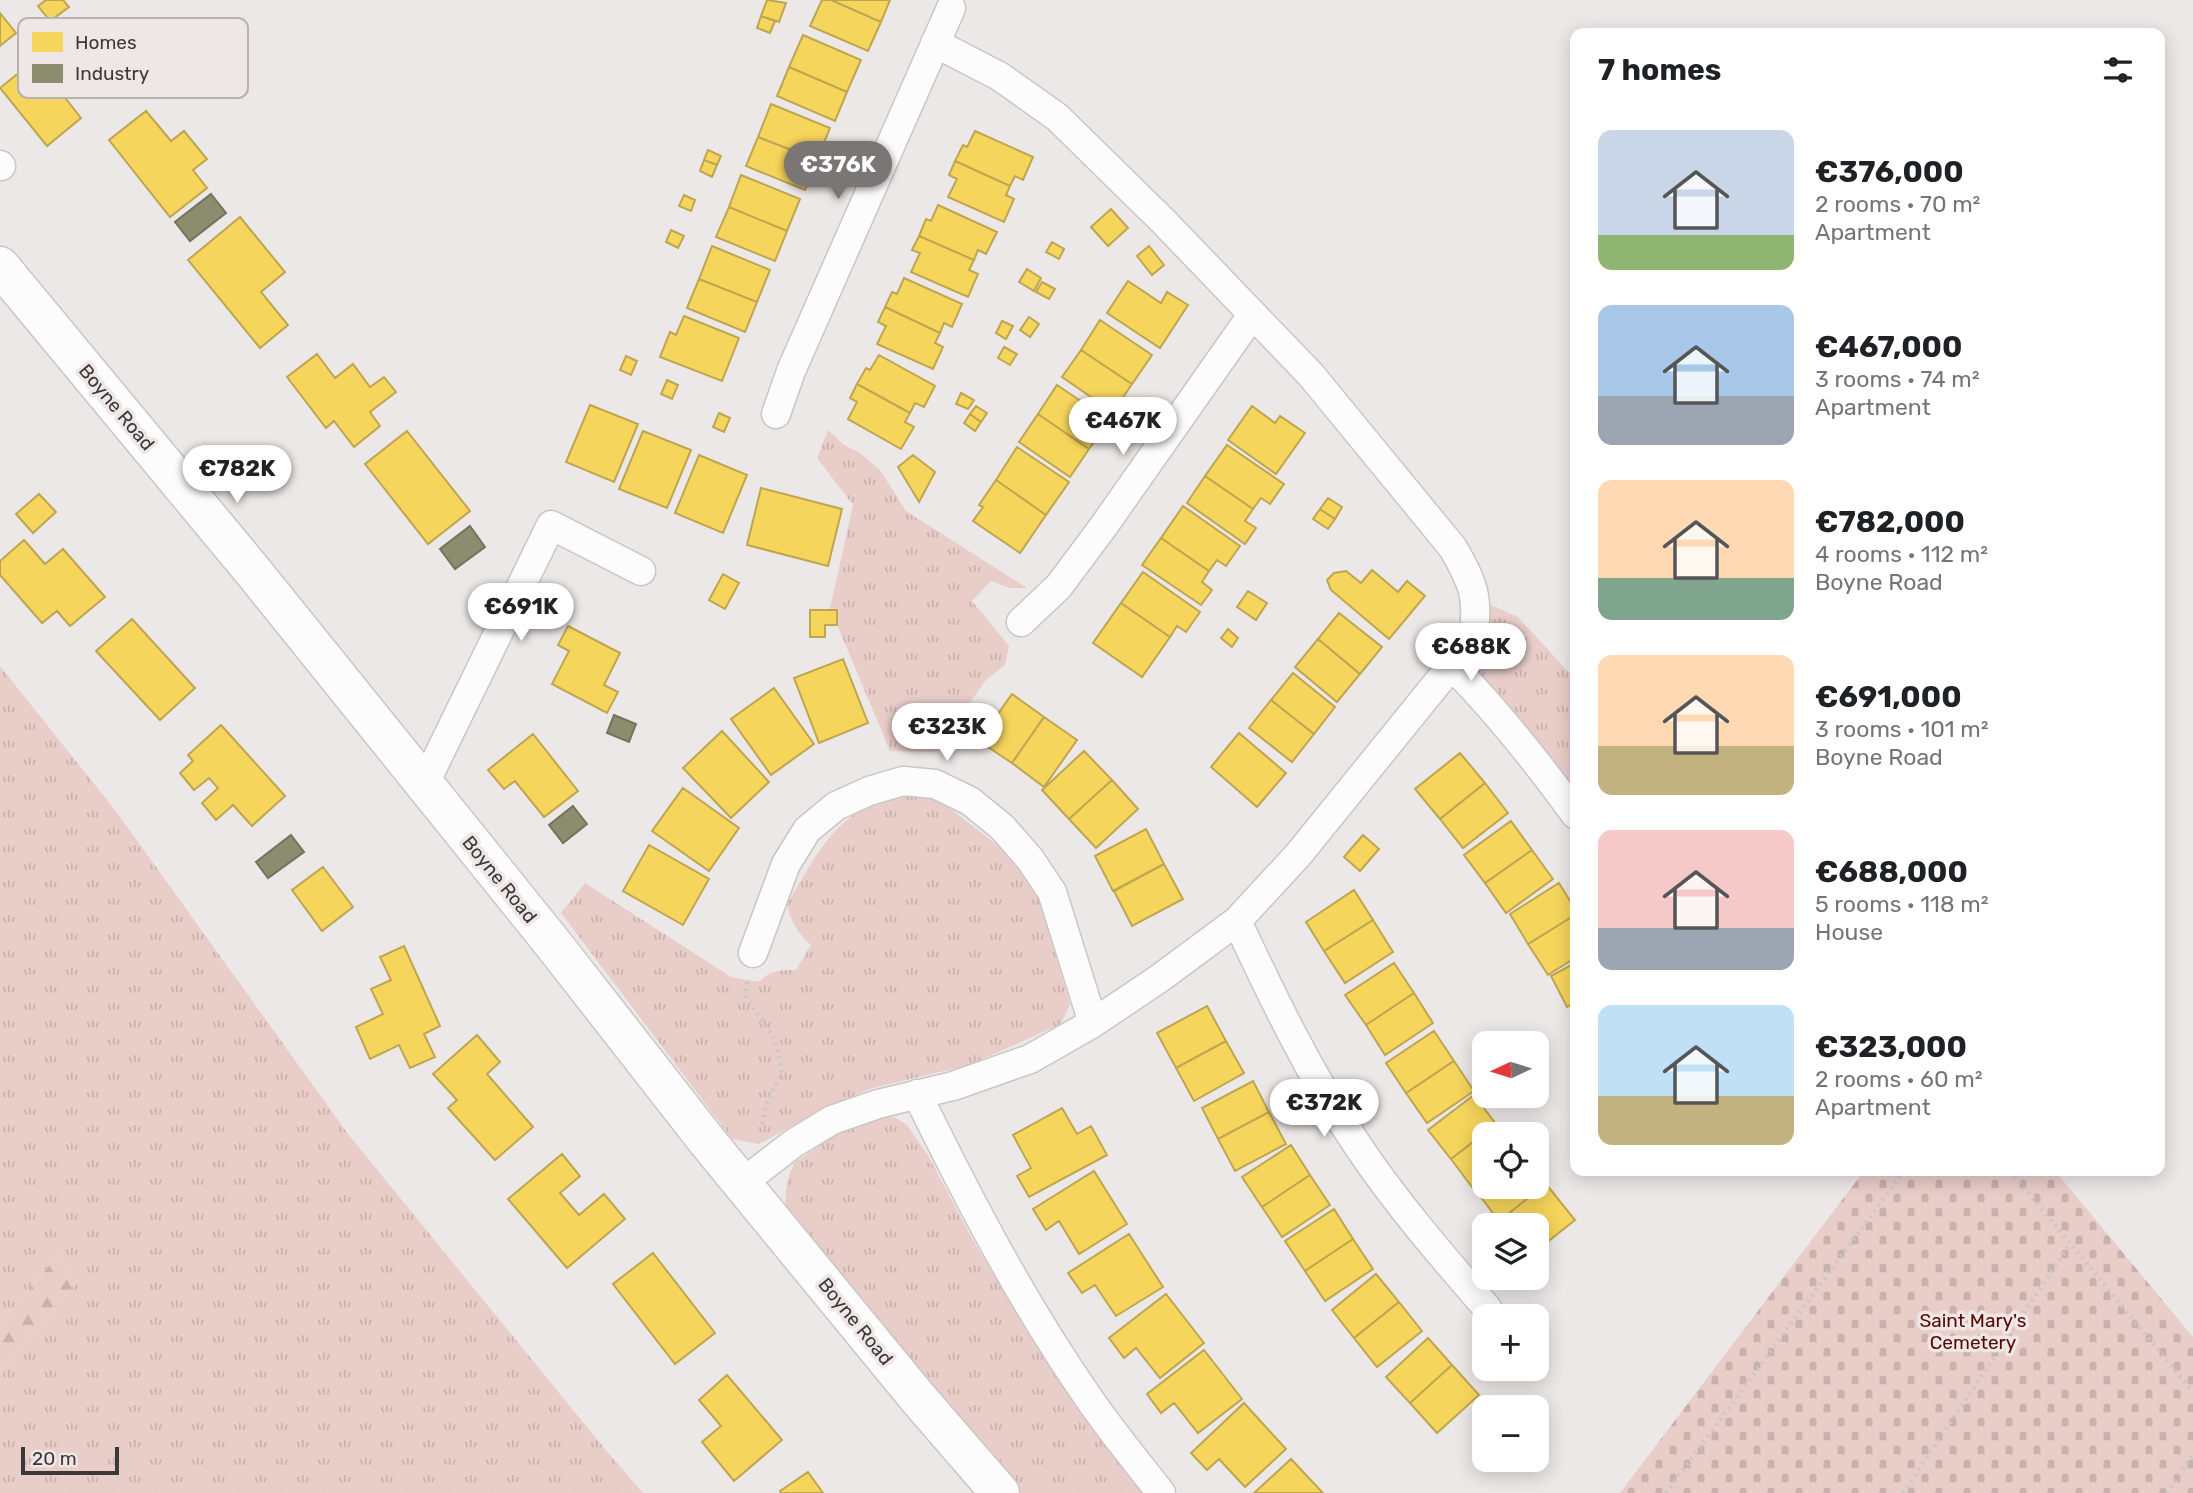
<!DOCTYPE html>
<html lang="en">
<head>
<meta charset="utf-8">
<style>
	:root { --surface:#fff; --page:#f6f6f6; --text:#202124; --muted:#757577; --accent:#797675 }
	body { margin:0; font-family:Rubik,sans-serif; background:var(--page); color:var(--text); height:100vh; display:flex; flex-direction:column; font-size:26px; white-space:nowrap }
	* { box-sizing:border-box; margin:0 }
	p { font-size:23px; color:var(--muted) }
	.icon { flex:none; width:38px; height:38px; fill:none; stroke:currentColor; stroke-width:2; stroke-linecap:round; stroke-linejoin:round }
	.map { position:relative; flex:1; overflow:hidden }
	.drawer { position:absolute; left:1570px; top:28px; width:595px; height:1148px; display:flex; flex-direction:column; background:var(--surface); border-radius:14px; box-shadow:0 4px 18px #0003 }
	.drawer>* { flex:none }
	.needle { width:46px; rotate:266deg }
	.buttons { position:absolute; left:1472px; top:1031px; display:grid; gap:14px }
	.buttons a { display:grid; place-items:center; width:77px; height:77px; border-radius:14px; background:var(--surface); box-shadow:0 4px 18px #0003; font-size:35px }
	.scale { position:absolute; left:21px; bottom:18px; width:98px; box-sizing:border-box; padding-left:7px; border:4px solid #3b3837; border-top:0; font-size:19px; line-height:24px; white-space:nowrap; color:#3b3837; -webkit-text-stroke:5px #efe7e6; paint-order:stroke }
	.price { position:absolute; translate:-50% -60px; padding:0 16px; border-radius:24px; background:#fff; color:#222; font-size:23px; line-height:46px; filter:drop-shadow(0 2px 4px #0008) }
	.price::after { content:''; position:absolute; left:50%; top:42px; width:21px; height:16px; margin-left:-10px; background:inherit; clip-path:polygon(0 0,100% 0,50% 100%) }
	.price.selected { background:var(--accent); color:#fff }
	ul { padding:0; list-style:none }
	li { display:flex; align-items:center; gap:21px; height:175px; padding:0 28px }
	li span { display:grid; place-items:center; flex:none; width:196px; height:140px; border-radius:14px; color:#555 }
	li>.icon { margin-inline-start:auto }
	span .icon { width:84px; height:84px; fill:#fffc; stroke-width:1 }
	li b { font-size:30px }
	h2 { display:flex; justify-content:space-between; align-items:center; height:84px; padding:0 28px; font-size:30px }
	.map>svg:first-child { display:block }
	.grass { fill:url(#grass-tufts) }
	.forest { fill:url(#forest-firs) }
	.cemetery { fill:url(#cemetery-stones) }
	.homes { fill:#f6d55c; stroke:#bea651; stroke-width:2 }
	.industry { fill:#8c8c6e; stroke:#74735e; stroke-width:2 }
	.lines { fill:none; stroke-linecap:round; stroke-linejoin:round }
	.street-casing { stroke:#cac6c6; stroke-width:31 }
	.secondary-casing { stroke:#cac6c6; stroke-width:41 }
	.path { stroke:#cac7c7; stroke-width:4.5; stroke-dasharray:2 5; stroke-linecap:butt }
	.street { stroke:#fcfcfc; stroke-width:28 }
	.secondary { stroke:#fcfcfc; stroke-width:38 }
	.labels { text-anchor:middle; stroke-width:7; stroke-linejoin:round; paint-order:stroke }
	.street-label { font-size:19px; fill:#3b3837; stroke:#efe7e6 }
	.park-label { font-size:19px; fill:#550808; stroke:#efe7e6 }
	.key { fill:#efe7e6; stroke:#b9b2b2; stroke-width:2 }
	.key-label { font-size:19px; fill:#3b3837 }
</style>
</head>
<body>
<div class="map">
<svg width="2193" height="1493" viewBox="0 0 2193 1493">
	<defs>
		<pattern id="grass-tufts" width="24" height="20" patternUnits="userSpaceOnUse" patternTransform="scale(1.75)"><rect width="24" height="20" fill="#e9cdc9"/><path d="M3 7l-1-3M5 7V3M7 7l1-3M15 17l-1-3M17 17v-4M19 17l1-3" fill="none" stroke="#c9b1ad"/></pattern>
		<pattern id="forest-firs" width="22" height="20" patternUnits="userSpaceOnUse" patternTransform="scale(1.75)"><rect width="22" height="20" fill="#e9cdc9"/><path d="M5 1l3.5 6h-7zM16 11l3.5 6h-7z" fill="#c9b1ad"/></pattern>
		<pattern id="cemetery-stones" width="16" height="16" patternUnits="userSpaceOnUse" patternTransform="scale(1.75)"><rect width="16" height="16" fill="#e9cdc9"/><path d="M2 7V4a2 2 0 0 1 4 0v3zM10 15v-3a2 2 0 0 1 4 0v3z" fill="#c9b1ad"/></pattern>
	</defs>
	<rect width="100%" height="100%" fill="#ede8e8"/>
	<path class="grass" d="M 828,430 L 844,445 L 860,453 L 880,470 L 906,511 L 1027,588 L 1010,588 L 991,581 L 972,601 L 1009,646 L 1005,665 L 985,681 L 936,752 L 890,751 L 830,608 L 853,505 L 817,458 Z
		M 1484,602 L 1518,617 L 1575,679 L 1575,790 L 1505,702 L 1465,665 Z
		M 0,666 L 115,810 L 348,1134 L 604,1448 L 643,1493 L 0,1493 L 0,1371 L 74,1284 L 59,1254 L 0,1323 Z
		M 912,794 L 942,802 L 1001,848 L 1036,890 L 1070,1004 L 1061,1024 L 969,1065 L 869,1089 L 824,1109 L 759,1144 L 732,1139 L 561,913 L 585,883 L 731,977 L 759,982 C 770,970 780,970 796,970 L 811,945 C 797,932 791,923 787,904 C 806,874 824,834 855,814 C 871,803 893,799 912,794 Z
		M 876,1117 L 894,1117 L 907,1125 L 929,1157 L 970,1235 L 1031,1338 L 1145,1493 L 1020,1493 L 917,1379 L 785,1205 L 787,1181 L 794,1163 L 847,1127 Z"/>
	<path class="forest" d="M 59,1254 L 74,1284 L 0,1371 L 0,1323 Z"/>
	<path class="cemetery" d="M 1864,1171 L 2055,1171 L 2193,1337 L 2193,1493 L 1620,1493 Z"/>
	<path class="homes" d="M 46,0 L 63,0 L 69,7 L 50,21 L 38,6 Z
		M 767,0 L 786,3 L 779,22 L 761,16 Z
		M 822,0 L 831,0 L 881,22 L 868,51 L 810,26 Z
		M 831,0 L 890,0 L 881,22 Z
		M 0,13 L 16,33 L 0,46 Z
		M 761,16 L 775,21 L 770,33 L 757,28 Z
		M 803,35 L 861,60 L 847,92 L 789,67 Z
		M 55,54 L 67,68 L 51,80 L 81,118 L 47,146 L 0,88 L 35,60 L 40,66 Z
		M 789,67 L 847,92 L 835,121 L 777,96 Z
		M 771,104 L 830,128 L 817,160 L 758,137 Z
		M 146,111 L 171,141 L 184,131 L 207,159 L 193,170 L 207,188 L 170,217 L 109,140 Z
		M 975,131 L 1033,157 L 1023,180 L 1015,176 L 1010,186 L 955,161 L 963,145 L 967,147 Z
		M 758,137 L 817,160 L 805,190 L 746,166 Z
		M 708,150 L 721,156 L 717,165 L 704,160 Z
		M 704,160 L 717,165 L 712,177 L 700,171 Z
		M 955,161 L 1010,186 L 1006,195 L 1014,199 L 1004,222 L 948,197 L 957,179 L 949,175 Z
		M 741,175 L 800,199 L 787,231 L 729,207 Z
		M 684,195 L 695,200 L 691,211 L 679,206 Z
		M 938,205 L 997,232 L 986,254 L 978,250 L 974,260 L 919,236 L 926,219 L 931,221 Z
		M 729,207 L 787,231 L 775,261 L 716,237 Z
		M 1111,209 L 1128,228 L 1108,246 L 1091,227 Z
		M 240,217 L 285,272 L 261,292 L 288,325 L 260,348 L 188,260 Z
		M 671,230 L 684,236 L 678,248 L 666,242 Z
		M 919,236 L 974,260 L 969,270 L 978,274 L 968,297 L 911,272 L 920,253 L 912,250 Z
		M 1052,242 L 1064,249 L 1059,259 L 1046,252 Z
		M 712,246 L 770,270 L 757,302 L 699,279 Z
		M 1149,246 L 1164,265 L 1152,275 L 1137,256 Z
		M 1027,269 L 1041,278 L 1034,291 L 1019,282 Z
		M 904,278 L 962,304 L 952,327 L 944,323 L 940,333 L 885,307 L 892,292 L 897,294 Z
		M 699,279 L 757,302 L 745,332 L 687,308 Z
		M 1128,281 L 1161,303 L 1167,292 L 1188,305 L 1160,348 L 1107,313 Z
		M 1042,282 L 1055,289 L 1049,299 L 1036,292 Z
		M 885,307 L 940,333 L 935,343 L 943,347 L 933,369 L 877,344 L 886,326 L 878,322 Z
		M 684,316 L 739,338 L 722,381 L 660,357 L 670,332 L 676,335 Z
		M 1029,317 L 1039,324 L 1030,337 L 1020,330 Z
		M 1100,320 L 1152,355 L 1132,384 L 1081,350 Z
		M 1002,321 L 1013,326 L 1006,339 L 996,333 Z
		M 1004,347 L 1017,354 L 1010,365 L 998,358 Z
		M 1081,350 L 1132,384 L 1113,412 L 1062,377 Z
		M 317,354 L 335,378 L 353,364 L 370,387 L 384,377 L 396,392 L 370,412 L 380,426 L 354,447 L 334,421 L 326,428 L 287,377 Z
		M 879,355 L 935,386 L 924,407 L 915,403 L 910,413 L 857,384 L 866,368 L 870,370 Z
		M 626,356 L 637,361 L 631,375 L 620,370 Z
		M 667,380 L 678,385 L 672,399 L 661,394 Z
		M 857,384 L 910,413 L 905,422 L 914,427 L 901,449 L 848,419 L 857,402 L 850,398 Z
		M 1057,385 L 1109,420 L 1089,449 L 1038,414 Z
		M 961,393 L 974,400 L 968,409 L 956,404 Z
		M 590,405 L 638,424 L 614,482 L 566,462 Z
		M 976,406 L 987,413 L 981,422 L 970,414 Z
		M 1252,406 L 1275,423 L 1280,416 L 1305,433 L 1276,474 L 1228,440 Z
		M 719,413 L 730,418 L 724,432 L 713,427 Z
		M 970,414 L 981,422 L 975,431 L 964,423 Z
		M 1038,414 L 1089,449 L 1070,477 L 1019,442 Z
		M 407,431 L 470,511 L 428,544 L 365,464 Z
		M 643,431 L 691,450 L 667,508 L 619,489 Z
		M 1227,445 L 1284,484 L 1270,504 L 1261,498 L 1253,509 L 1205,476 Z
		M 1017,447 L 1069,482 L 1046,515 L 996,480 Z
		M 699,455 L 747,475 L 723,533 L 675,513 Z
		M 913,455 L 935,472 L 919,502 L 898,467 Z
		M 1205,476 L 1253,509 L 1245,521 L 1256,528 L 1245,544 L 1187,503 Z
		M 996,480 L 1046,515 L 1020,553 L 973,521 L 983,507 L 979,505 Z
		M 761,488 L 842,509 L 828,566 L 747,545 Z
		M 39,494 L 56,512 L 33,533 L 16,514 Z
		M 1328,498 L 1342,507 L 1335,519 L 1320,509 Z
		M 1183,506 L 1240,546 L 1226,566 L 1217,560 L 1209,571 L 1161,538 Z
		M 1320,509 L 1335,519 L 1328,529 L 1313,519 Z
		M 1161,538 L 1209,571 L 1202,582 L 1212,590 L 1201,605 L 1142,565 Z
		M 24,540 L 45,564 L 63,549 L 105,597 L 70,626 L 57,611 L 42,623 L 0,575 L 0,561 Z
		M 1372,570 L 1398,592 L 1407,581 L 1425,596 L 1389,639 L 1331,590 L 1327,580 L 1334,573 L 1346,571 L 1361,583 Z
		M 1143,572 L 1200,612 L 1186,632 L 1177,626 L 1170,637 L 1121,603 Z
		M 723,574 L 739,583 L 725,609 L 709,600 Z
		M 1248,591 L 1267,603 L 1256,620 L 1237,607 Z
		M 1121,603 L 1170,637 L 1142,677 L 1093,643 Z
		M 810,610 L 837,610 L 837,625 L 825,625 L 825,637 L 810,637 Z
		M 1339,613 L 1382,647 L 1360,674 L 1318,639 Z
		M 132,619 L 195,688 L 160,720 L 96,651 Z
		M 568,626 L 620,653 L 604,685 L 618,692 L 607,713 L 552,684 L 569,651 L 558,645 Z
		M 1228,629 L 1238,638 L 1232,647 L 1221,638 Z
		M 1318,639 L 1360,674 L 1337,702 L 1295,667 Z
		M 843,659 L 868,723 L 819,743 L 794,678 Z
		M 1293,673 L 1335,707 L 1314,734 L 1271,700 Z
		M 774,688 L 814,744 L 771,775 L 731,719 Z
		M 1012,694 L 1044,717 L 1012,763 L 979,741 Z
		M 1271,700 L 1314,734 L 1292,762 L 1249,728 Z
		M 1044,717 L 1077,740 L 1044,787 L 1012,763 Z
		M 221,725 L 285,796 L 252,826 L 233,805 L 216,820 L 202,803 L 218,788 L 209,778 L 194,790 L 180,773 L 193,761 L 188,755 Z
		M 722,731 L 769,782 L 731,818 L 683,768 Z
		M 1239,733 L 1286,773 L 1257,807 L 1211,767 Z
		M 533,734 L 578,791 L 544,817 L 515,781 L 504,789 L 488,770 Z
		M 1084,751 L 1112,780 L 1069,819 L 1042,790 Z
		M 1460,753 L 1485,783 L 1440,819 L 1415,789 Z
		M 1112,780 L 1138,809 L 1096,848 L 1069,819 Z
		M 1485,783 L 1508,813 L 1463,848 L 1440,819 Z
		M 683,788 L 739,828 L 709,871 L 652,831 Z
		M 1511,821 L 1532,850 L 1485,883 L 1464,855 Z
		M 1146,829 L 1164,864 L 1113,891 L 1095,856 Z
		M 1363,835 L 1379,849 L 1360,871 L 1344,857 Z
		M 649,845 L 709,879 L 683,925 L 623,891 Z
		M 1532,850 L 1553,879 L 1506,913 L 1485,883 Z
		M 1164,864 L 1183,899 L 1132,926 L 1114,891 Z
		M 323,867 L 353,907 L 322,931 L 292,890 Z
		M 1559,883 L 1575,909 L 1575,915 L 1528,944 L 1510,914 Z
		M 1354,890 L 1373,920 L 1324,951 L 1306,922 Z
		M 1575,915 L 1575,958 L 1548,975 L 1528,944 Z
		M 1373,920 L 1393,952 L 1345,983 L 1324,951 Z
		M 404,946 L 440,1026 L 424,1034 L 435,1057 L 410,1068 L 399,1045 L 370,1059 L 356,1027 L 383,1014 L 371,989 L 391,980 L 380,957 Z
		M 1394,963 L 1414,993 L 1366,1025 L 1345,995 Z
		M 1575,963 L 1575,1003 L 1567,1007 L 1551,976 Z
		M 1414,993 L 1433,1023 L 1385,1055 L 1366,1025 Z
		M 1207,1006 L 1226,1041 L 1176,1068 L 1157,1033 Z
		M 1434,1031 L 1454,1061 L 1406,1093 L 1386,1063 Z
		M 477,1035 L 500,1062 L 487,1074 L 533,1127 L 495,1160 L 448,1108 L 457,1100 L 433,1074 Z
		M 1226,1041 L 1244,1073 L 1194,1101 L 1176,1068 Z
		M 1454,1061 L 1474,1091 L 1427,1123 L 1406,1093 Z
		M 1253,1081 L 1269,1112 L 1218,1139 L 1202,1108 Z
		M 1474,1095 L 1496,1124 L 1451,1159 L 1428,1130 Z
		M 1062,1108 L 1077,1134 L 1091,1126 L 1107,1155 L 1029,1197 L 1017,1176 L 1031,1168 L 1013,1135 Z
		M 1269,1112 L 1286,1144 L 1235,1171 L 1218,1139 Z
		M 1496,1124 L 1504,1134 L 1484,1134 L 1484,1178 L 1472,1187 L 1451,1159 Z
		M 1291,1145 L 1310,1175 L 1262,1207 L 1242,1177 Z
		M 562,1154 L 580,1176 L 560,1193 L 579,1215 L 604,1194 L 625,1219 L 567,1268 L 508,1199 Z
		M 1094,1171 L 1127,1224 L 1079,1254 L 1059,1221 L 1046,1230 L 1033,1209 Z
		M 1536,1172 L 1546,1184 L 1499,1221 L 1477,1192 L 1484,1186 L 1536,1186 Z
		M 1310,1175 L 1330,1205 L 1282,1237 L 1262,1207 Z
		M 1546,1184 L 1575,1220 L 1536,1251 L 1536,1225 L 1503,1225 L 1499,1221 Z
		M 1334,1209 L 1353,1239 L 1305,1271 L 1285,1241 Z
		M 1129,1234 L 1163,1287 L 1116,1316 L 1095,1285 L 1082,1293 L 1068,1273 Z
		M 1353,1239 L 1373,1269 L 1325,1301 L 1305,1271 Z
		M 653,1253 L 715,1333 L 675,1364 L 613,1284 Z
		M 1376,1274 L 1399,1302 L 1354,1338 L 1332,1310 Z
		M 1166,1294 L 1204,1343 L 1160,1378 L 1136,1348 L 1124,1358 L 1109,1338 Z
		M 1399,1302 L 1422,1331 L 1377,1367 L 1354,1338 Z
		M 1428,1338 L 1452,1365 L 1410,1403 L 1386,1377 Z
		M 1204,1350 L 1242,1399 L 1198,1433 L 1174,1403 L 1161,1413 L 1147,1394 Z
		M 1452,1365 L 1479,1395 L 1437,1433 L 1410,1403 Z
		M 727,1375 L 782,1440 L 734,1481 L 702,1442 L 721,1426 L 699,1400 Z
		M 1244,1403 L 1286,1449 L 1245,1487 L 1219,1459 L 1207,1470 L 1191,1453 Z
		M 1291,1459 L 1323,1493 L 1254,1493 Z
		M 808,1472 L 823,1493 L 781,1493 L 780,1491 Z"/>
	<path class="industry" d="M 211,194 L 226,213 L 190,241 L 175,222 Z
		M 470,526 L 485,547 L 455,569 L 440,549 Z
		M 614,715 L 636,724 L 629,742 L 607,733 Z
		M 573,806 L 587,824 L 563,843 L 549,825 Z
		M 291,835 L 304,852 L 268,878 L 256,862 Z"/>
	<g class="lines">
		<g class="street-casing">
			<path id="street" d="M 0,165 L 1,166
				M 776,414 L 791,371 L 951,8
				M 1021,622 L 1059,586 L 1103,527 L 1252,315
				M 1453,667 C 1498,712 1537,762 1575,814
				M 424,785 L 551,525 L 641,571
				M 1237,921 C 1273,998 1310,1075 1358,1146 C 1396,1203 1442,1256 1487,1308
				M 753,953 L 786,864 L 807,830 L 836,806 L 869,791 L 903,781 L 935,784 L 970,801 L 1002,827 L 1030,859 L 1052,892 L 1093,1023
				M 917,1094 C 969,1200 1023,1304 1090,1400 C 1112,1432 1137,1462 1161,1493
				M 742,1183 L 794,1143 L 832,1120 L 878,1104 L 953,1086 L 1030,1059 L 1093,1023 L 1160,978 L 1237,921 L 1298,855 L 1473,639 C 1479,597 1474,585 1453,548 L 1311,375 L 1164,222 L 1057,117 L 999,76 L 935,43"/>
		</g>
		<g class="secondary-casing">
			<path id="secondary" d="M 0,266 L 256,575 L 554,945 L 707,1141 L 917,1397 L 1000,1493"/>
		</g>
		<path class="path" d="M 747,982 L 746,998 C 769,1030 777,1034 782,1075 C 770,1092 763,1109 762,1129
			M 2010,1171 L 2193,1392
			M 1666,1493 L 1904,1171
			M 1903,1493 L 2070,1244
			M 2167,1493 L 2193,1454"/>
		<use href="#street" class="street"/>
		<use href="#secondary" class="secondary"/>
	</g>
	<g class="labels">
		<g class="street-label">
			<text transform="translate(117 407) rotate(50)" y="7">Boyne Road</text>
			<text transform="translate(500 879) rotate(51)" y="7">Boyne Road</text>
			<text transform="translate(856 1321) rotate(51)" y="7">Boyne Road</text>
		</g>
		<g class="park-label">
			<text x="1973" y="1327">Saint Mary's<tspan x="1973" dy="22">Cemetery</tspan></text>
		</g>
	</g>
	<rect x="18" y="18" width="230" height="80" rx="10" class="key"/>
	<rect x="32" y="32" width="31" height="20" fill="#f6d55c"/>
	<rect x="32" y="64" width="31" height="19" fill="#8c8c6e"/>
	<g class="key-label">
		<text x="75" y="49">Homes</text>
		<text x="75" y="80">Industry</text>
	</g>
</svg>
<div class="buttons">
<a><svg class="needle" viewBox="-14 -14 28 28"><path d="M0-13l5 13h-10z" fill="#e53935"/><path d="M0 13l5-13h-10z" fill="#757577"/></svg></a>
<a><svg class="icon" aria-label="locate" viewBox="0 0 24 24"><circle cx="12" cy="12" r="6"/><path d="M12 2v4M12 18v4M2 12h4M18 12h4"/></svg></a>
<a><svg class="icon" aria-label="layers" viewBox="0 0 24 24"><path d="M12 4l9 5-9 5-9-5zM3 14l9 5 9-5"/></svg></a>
<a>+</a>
<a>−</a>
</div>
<div class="scale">20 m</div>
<b class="price selected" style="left:838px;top:201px">€376K</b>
<b class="price" style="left:1123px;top:457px">€467K</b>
<b class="price" style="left:237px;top:505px">€782K</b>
<b class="price" style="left:521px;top:643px">€691K</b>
<b class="price" style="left:1471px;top:683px">€688K</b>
<b class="price" style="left:947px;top:763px">€323K</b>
<b class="price" style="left:1324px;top:1139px">€372K</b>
<section class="drawer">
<h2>7 homes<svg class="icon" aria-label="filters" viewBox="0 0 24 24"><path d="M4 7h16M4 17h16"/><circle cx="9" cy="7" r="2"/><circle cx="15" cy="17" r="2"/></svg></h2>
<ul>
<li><span style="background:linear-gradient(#c9d6e8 75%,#8fb573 0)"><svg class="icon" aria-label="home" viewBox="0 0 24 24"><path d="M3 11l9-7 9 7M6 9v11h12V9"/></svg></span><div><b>€376,000</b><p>2 rooms · 70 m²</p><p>Apartment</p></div></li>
<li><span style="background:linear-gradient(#a9c7e8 65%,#9aa5b1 0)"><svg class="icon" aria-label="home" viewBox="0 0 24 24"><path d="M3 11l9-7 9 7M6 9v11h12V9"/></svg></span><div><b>€467,000</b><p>3 rooms · 74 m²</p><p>Apartment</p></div></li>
<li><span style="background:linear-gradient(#ffd9b3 70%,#7fa58c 0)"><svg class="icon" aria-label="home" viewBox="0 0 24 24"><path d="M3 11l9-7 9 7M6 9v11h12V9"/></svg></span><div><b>€782,000</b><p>4 rooms · 112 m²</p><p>Boyne Road</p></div></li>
<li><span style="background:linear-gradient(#ffd9b3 65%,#c2b280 0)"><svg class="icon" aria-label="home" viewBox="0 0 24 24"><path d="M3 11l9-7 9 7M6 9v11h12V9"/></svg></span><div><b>€691,000</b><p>3 rooms · 101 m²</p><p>Boyne Road</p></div></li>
<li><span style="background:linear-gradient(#f6c9c9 70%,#9aa5b1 0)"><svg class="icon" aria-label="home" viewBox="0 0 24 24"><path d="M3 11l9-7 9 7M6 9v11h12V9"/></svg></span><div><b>€688,000</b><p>5 rooms · 118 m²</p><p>House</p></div></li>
<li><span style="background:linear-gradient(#bfe0f5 65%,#c2b280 0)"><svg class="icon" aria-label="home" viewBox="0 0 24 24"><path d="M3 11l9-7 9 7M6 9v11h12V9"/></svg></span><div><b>€323,000</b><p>2 rooms · 60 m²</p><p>Apartment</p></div></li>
</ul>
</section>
</div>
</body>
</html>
